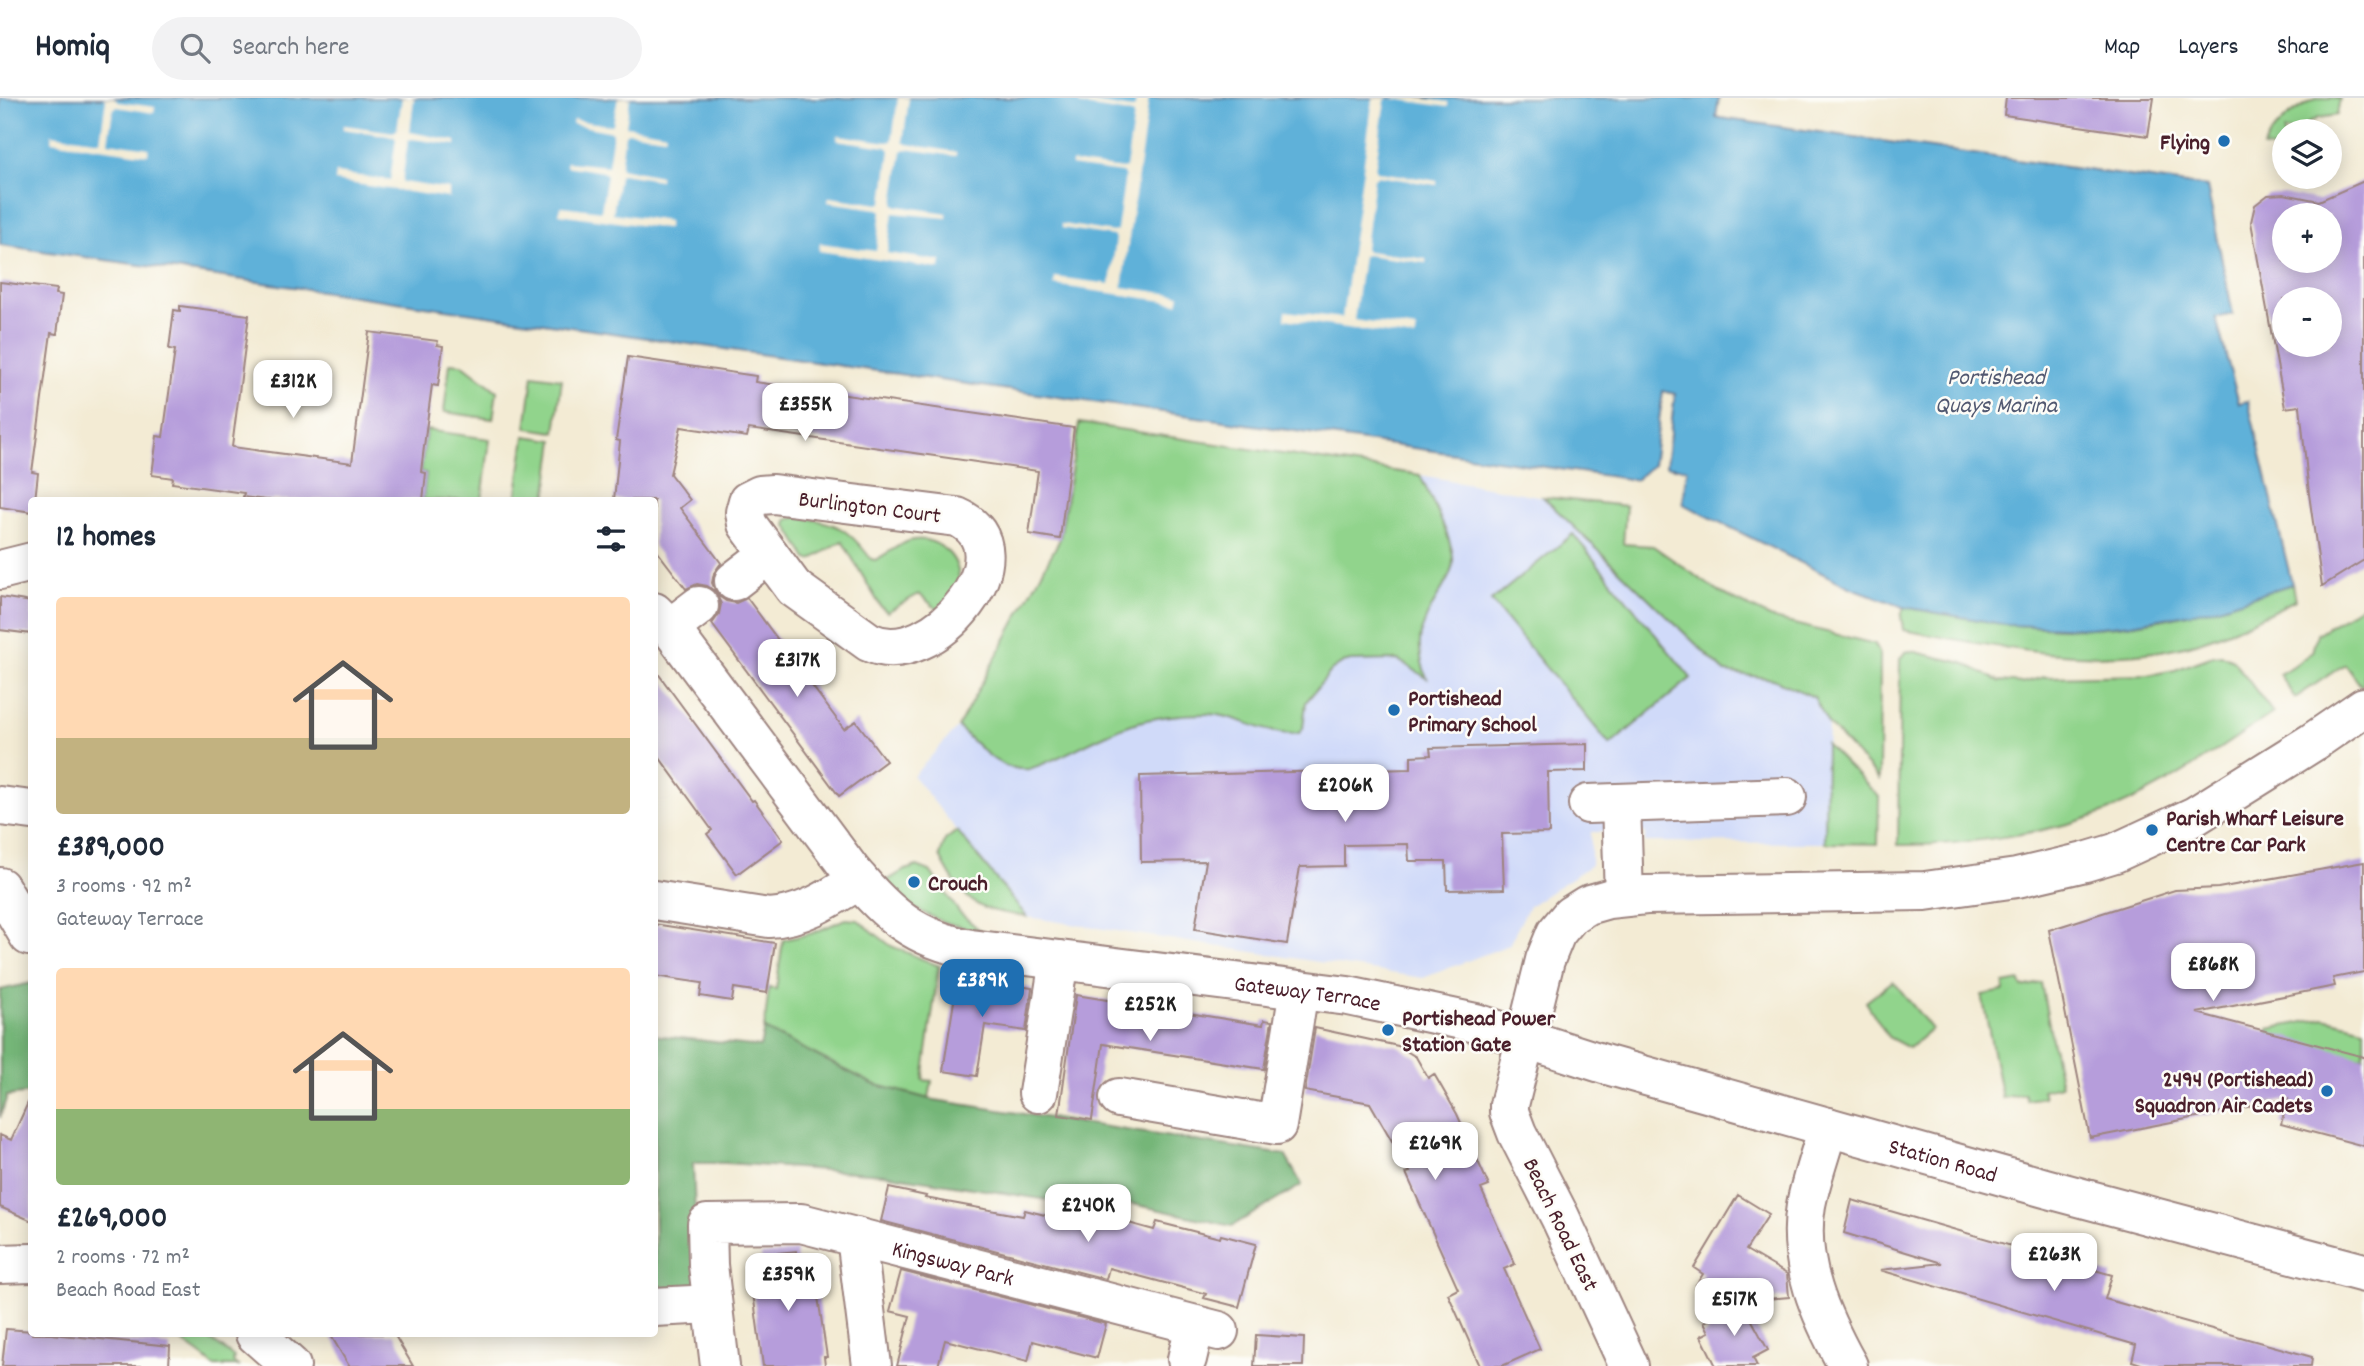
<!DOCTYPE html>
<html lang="en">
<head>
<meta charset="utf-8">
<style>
	:root { --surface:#fff; --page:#f2f2f3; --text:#1f2937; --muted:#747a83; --line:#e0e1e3; --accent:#1f6fb2 }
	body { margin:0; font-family:Dekko,sans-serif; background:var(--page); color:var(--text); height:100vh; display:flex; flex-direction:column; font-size:26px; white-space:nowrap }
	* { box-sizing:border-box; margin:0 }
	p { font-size:23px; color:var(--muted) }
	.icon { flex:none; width:38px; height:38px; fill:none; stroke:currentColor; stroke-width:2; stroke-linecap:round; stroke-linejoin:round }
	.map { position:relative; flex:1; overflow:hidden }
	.side { position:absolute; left:28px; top:399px; width:630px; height:840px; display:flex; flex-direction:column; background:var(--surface); border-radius:7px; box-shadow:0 4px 18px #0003 }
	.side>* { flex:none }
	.tools { position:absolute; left:2272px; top:21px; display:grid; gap:14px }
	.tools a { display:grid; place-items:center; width:70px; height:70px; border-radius:50%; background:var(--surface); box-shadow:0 4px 18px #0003; font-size:35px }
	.price { position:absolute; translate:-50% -60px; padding:0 16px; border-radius:14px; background:#fff; color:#222; font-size:23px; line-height:46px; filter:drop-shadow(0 2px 4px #0008) }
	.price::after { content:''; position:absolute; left:50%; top:42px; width:21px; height:16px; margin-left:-10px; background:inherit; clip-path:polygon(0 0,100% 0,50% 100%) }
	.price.current { background:var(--accent); color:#fff }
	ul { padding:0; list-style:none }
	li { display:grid; align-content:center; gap:14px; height:371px; padding:0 28px }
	li span { display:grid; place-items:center; height:217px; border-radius:7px; color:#555 }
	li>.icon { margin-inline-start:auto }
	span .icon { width:126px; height:126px; fill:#fffc; stroke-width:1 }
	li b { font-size:30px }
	h2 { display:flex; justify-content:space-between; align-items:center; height:84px; padding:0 28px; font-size:30px }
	header { display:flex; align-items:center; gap:42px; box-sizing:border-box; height:98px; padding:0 35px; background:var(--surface); border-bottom:2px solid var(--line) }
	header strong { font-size:33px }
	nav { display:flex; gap:38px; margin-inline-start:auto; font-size:24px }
	.search { width:490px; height:63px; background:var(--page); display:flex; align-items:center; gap:18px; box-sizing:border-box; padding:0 24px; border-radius:38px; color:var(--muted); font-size:26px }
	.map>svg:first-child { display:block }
	.built { fill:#d0daf9 }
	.green { fill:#91d48c; stroke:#6e7a5c; stroke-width:2 }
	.forest { fill:#74b678; stroke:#5f6a52; stroke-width:2 }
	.water { fill:#5eb1d9; stroke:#546882; stroke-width:2 }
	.pier { fill:#f3ebd4 }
	.building { fill:#b69ddb; fill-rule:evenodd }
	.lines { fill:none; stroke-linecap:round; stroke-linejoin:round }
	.minor-casing { stroke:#9e8580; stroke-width:42 }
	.minor { stroke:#fff; stroke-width:38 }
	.poi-dot { fill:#1f6fb2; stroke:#fdfcf7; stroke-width:2.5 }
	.labels { text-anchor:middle; stroke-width:5; stroke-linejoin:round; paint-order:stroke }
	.poi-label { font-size:23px; font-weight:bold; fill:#4a1f2b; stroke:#fdfcf7; text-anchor:start }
	.street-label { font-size:23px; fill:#4a1f2b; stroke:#fdfcf7 }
	.water-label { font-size:24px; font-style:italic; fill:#525971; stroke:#fdfcf7 }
</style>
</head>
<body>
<header>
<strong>Homiq</strong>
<div class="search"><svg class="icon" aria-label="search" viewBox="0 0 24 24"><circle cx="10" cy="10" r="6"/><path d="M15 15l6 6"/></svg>Search here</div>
<nav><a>Map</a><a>Layers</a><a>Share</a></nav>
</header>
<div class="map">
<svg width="2364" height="1268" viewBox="0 0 2364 1268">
	<rect width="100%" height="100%" fill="#fdfcf7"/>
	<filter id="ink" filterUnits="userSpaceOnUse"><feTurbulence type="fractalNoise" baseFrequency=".0143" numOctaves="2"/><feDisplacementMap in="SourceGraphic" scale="14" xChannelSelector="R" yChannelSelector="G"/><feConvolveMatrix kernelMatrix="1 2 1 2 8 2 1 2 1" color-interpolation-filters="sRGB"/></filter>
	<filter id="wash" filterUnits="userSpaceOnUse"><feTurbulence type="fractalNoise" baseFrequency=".00686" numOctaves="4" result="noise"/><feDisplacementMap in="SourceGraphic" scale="28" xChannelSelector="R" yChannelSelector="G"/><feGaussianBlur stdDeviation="1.57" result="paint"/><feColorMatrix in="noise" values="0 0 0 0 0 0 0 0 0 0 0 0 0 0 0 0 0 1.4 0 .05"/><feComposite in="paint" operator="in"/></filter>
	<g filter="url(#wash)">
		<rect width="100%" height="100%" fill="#f3ebd4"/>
		<path class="built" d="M 1079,325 L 1420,377 L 1543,399 L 1724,574 L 1773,581 L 1814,599 L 1828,626 L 1825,745 L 1645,744 L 1645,734 L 1591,734 L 1591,767 L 1529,808 L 1509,847 L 1423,880 L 1027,819 L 913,678 L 958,629 L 1060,441 Z"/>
		<path class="green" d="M 2318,0 L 2340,0 L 2337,17 L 2318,20 L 2294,33 L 2284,33 L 2284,42 L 2278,52 L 2263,50 C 2274,26 2295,11 2318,0 Z
			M 450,265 L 462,266 L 497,293 L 493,321 L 444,314 Z
			M 533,277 L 562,281 L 555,334 L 526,330 Z
			M 1079,325 L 1420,377 C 1428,396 1455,445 1453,463 C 1453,474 1446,484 1441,493 C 1422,525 1412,543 1427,580 L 1398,562 L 1351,563 L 1343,565 L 1331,573 L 1306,604 L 1303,630 L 1299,635 C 1268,640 1239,616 1206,616 C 1182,616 1154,619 1132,626 C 1096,638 1064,660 1029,671 C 998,674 979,648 958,629 L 1060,441 Z
			M 426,332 L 490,341 L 482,402 L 423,402 L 426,375 L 421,374 Z
			M 525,338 L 554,342 L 546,402 L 516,402 Z
			M 1543,399 L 1626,408 L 1623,446 L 1653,448 L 1719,494 L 1774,521 L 1875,546 L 1880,557 L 1879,681 L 1828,626 L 1814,599 L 1773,581 L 1725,574 Z
			M 798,419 C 836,424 848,430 871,461 L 875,462 C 886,457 897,447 909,443 C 933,435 964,459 958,486 C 956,495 947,506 942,515 L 919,496 L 887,514 L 881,509 L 842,443 L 811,462 L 807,461 L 786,426 L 788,421 Z
			M 1573,436 L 1691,580 L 1610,647 L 1491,503 Z
			M 2292,486 L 2295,502 C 2254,523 2213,543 2167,552 C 2080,568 1988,547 1903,532 L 1901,518 L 1904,509 C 1965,520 2026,532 2089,530 C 2159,528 2226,507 2292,486 Z
			M 2364,506 L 2364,586 L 2361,588 L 2345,566 L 2295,600 L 2279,576 L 2292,569 L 2312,554 L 2317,536 Z
			M 1911,553 L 1963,565 L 1999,583 L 2022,585 L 2044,579 L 2149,577 L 2175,572 L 2213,558 L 2222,557 L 2233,562 L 2273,615 C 2222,648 2169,688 2113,711 C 2056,735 1959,748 1898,747 L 1900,561 L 1905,554 Z
			M 1826,646 L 1879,699 L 1878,746 L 1825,745 Z
			M 957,733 L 1027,819 C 992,812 976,815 954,783 C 949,775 944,767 940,758 L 945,742 Z
			M 917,768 L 930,773 L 959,814 L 982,834 L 943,824 L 913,810 L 885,784 L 905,772 Z
			M 845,821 L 858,822 L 891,848 L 939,868 L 923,982 L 932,983 L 929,1001 L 873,986 L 764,931 L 769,890 L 776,891 L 783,842 L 813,835 Z
			M 1893,883 L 1932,931 L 1909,950 L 1888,939 L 1866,904 Z
			M 2020,883 L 2022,889 L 2041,885 L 2061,988 L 2042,992 L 2044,999 L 2027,1002 L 2025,996 L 2002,1000 L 1982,897 L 2004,893 L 2004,886 Z
			M 2324,920 L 2364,930 L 2364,959 L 2285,948 L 2271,1006 L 2266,986 L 2274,962 L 2268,931 Z
			M 172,1236 C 207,1235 207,1239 234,1259 L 233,1264 L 238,1268 L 214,1268 C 201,1255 186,1248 172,1236 Z"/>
		<path class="forest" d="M 31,885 L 31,995 L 7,998 L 0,1020 L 0,892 Z
			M 764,931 L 873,986 L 929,1001 L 1285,1057 L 1302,1087 L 1232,1128 L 1124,1104 L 1061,1104 L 883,1076 L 726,1065 L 693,1065 L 698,1191 L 655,1193 L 654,937 L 760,949 Z"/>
		<path class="water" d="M 0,0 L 1719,0 L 1716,19 L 1720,20 L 2207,89 L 2233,216 L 2216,220 L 2239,305 L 2248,303 L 2292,486 L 2209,512 L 2132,526 L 2090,530 L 2007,527 L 1904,509 L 1852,490 L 1683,406 L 1687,371 L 1666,368 L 1675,296 L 1663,293 L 1653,367 L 1635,382 L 0,147 Z"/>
		<path class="pier" d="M 103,0 L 114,0 L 118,4 L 155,9 L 154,15 L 117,9 L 113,11 L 108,44 L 149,50 L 148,57 L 51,43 L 52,36 L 100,43 L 106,2 Z
			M 402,0 L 414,0 L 410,34 L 456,43 L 456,47 L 412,41 L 408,42 L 402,84 L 449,91 L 449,100 L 335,83 L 336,75 L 390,82 L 396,41 L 393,38 L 343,31 L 343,27 L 393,34 L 397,32 Z
			M 618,0 L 630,0 L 626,28 L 666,35 L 665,39 L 628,34 L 625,36 L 620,70 L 660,78 L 660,82 L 622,76 L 619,78 L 613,115 L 668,123 L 668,131 L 559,116 L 561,108 L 601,113 L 607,77 L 603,74 L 566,68 L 567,64 L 608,68 L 613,34 L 572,26 L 573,22 L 610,27 L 613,26 Z
			M 898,0 L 909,0 L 903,44 L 907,46 L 956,54 L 956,58 L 906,51 L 902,53 L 894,106 L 898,108 L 947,115 L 947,120 L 893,115 L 887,155 L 941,163 L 940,171 L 819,153 L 820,145 L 876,153 L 881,113 L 878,111 L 828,104 L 829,99 L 879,106 L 883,104 L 890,52 L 887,49 L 837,42 L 838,37 L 887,44 L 892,43 Z
			M 1136,0 L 1149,0 L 1122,189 L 1180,197 L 1178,205 L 1054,187 L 1055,179 L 1110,186 L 1116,140 L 1113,138 L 1062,130 L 1062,126 L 1113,134 L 1117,132 L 1125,78 L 1122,75 L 1071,68 L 1071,64 L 1122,71 L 1126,70 L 1134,17 L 1130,15 L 1079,7 L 1080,3 L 1131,11 L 1135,9 Z
			M 1373,0 L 1389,0 L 1385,2 L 1375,72 L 1379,74 L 1437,83 L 1437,87 L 1378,78 L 1374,80 L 1365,150 L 1367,153 L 1426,161 L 1426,165 L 1367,157 L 1363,158 L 1354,222 L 1416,231 L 1415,240 L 1285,221 L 1286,213 L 1342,220 Z
			M 1389,0 L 1418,0 L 1448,4 L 1448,9 Z"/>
		<g id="blocks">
			<path class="building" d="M 2006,0 L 2154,0 L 2148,38 L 2004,17 Z
				M 2364,83 L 2364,462 L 2322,488 L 2309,396 L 2300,308 L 2285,310 L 2251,124 L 2255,107 L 2268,97 L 2284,96 L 2319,103 ZM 2284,117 L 2329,117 L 2329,163 L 2284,163 ZM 2284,201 L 2329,201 L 2329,247 L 2284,247 Z
				M 0,184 L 57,191 L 56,196 L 62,197 L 57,236 L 51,235 L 32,374 L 38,375 L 35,402 L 32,402 L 32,414 L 0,409 Z
				M 180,208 L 249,217 L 232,349 L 352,365 L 369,234 L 438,243 L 437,247 L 443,248 L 438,288 L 432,287 L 426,332 L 421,374 L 426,375 L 423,402 L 266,402 L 243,399 L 244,395 L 172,385 L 173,380 L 152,377 L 157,338 L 163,339 L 175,252 L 169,251 L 174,212 L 180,213 Z
				M 628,259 L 756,278 L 755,284 L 1074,330 L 1060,441 L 1029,436 L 1038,373 L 749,331 L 747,339 L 681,329 L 670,376 L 690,402 L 680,410 L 721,465 L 714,475 L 712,485 L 716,494 L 707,488 L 697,486 L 686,491 L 654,449 L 654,402 L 614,402 L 620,343 L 616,342 Z
				M 717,497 L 726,503 L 736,505 L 747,500 L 844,631 L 856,623 L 886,663 L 839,698 L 712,526 L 719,516 L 721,506 Z
				M 0,499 L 32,504 L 32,536 L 0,532 Z
				M 654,570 L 752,703 L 754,702 L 783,742 L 737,776 L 707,736 L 712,732 L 654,652 Z
				M 1587,646 L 1587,673 L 1548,674 L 1549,735 L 1502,736 L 1504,791 L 1447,792 L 1446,763 L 1409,763 L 1408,746 L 1344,747 L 1344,768 L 1300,769 L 1287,846 L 1195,831 L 1206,763 L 1141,764 L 1140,678 L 1411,671 L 1411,658 L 1431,657 L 1430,650 Z
				M 2364,764 L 2364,874 L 2333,880 L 2335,888 L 2197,915 L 2364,959 L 2364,1048 L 2281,1026 L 2288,1001 L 2090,1040 L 2049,832 L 2175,792 L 2218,790 Z
				M 654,826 L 775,845 L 767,895 L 734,890 L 732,903 L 700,898 L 702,885 L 654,878 Z
				M 958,878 L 1032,890 L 1026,933 L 985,927 L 977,978 L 943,973 Z
				M 1076,897 L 1263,927 L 1264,922 L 1272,923 L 1264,971 L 1103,946 L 1092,1022 L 1059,1017 Z
				M 1315,930 L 1398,948 L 1416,959 L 1428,980 L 1434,976 L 1457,1016 L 1489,1088 L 1481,1091 L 1515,1166 L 1504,1171 L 1540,1251 L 1502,1268 L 1480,1268 L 1448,1196 L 1458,1191 L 1406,1075 L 1410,1074 L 1370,1005 L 1305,993 Z
				M 32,996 L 32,1123 L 0,1109 L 0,1037 L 11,1042 Z
				M 889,1090 L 926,1098 L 925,1100 L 1023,1118 L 1025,1112 L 1088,1128 L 1092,1115 L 1154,1132 L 1157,1124 L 1220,1140 L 1221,1137 L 1256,1146 L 1239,1209 L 1204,1200 L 1206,1196 L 1109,1170 L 1106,1181 L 881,1123 Z
				M 1738,1097 L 1769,1116 L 1746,1152 L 1787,1176 L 1789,1199 L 1725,1205 L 1696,1187 L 1703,1176 L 1694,1170 Z
				M 1852,1102 L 2112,1177 L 2105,1201 L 2312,1259 L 2311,1268 L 2147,1268 L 2132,1263 L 2136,1247 L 1880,1172 L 1942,1165 L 1844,1135 Z
				M 796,1153 L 798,1174 L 814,1172 L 827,1259 L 824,1259 L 825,1268 L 763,1268 L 750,1173 L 763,1172 L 761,1157 Z
				M 901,1173 L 1106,1226 L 1097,1260 L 1033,1243 L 1028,1263 L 945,1242 L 938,1268 L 897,1268 L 910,1218 L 890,1213 Z
				M 1742,1204 L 1768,1252 L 1753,1260 L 1757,1268 L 1716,1268 L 1701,1238 L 1709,1234 L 1704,1224 Z
				M 6,1231 L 32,1233 L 32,1236 L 51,1236 L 170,1248 L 169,1268 L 2,1268 Z
				M 330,1236 L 394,1236 L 413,1268 L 349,1268 Z
				M 1256,1237 L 1304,1240 L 1303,1268 L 1254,1268 Z"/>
		</g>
	</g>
	<g filter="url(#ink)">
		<use href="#blocks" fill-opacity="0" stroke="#9e8580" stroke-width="2"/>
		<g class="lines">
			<g class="minor-casing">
				<g id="minor">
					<path d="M 773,396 L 957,419 C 1031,451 934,575 869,544 L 794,490 L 747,426 L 745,414 L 748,403 L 760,397 Z"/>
					<path d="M 0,472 L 32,464"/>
					<path d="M 734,483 L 769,456"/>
					<path id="s1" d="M 654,514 L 670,530 L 852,774 C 887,816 915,841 971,851 L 1348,898 L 1476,925 L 1607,967 L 2045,1090 L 2364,1175"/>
					<path d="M 670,530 L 699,508"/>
					<path d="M 1621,705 L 1624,799"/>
					<path d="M 1588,706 L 1787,699"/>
					<path d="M 0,708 L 32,712"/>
					<path d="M 0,789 L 29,838"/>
					<path d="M 654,802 L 769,820 C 804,818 830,800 859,782"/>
					<path d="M 1038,995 L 1059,862"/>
					<path d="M 1119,1000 L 1277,1027 L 1299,892"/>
					<path d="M 1828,1029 C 1821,1054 1811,1081 1806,1107 C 1796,1165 1821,1219 1848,1268"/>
					<path d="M 856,1139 L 872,1268"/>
					<path d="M 0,1166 L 32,1165"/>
					<path d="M 654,1209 L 712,1206"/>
					<path d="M 255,1236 L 291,1268"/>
					<path d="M 1187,1261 L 1195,1227"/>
					<path id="s2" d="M 720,1268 L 708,1167 L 707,1126 L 801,1125 L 1219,1233"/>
					<path d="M 1629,1268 L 1560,1119 L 1517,1035 L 1509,1014 L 1509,1007 L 1545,862 L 1556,835 L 1571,817 L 1587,807 L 1608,801 L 1646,797 L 1925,793 L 2017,780 L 2085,764 L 2115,755 L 2195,718 L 2313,644 L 2364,609"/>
				</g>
			</g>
			<use href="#minor" class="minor"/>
		</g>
	</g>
	<g class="poi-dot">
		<circle cx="2224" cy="43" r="7"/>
		<circle cx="1394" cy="612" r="7"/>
		<circle cx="2152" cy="732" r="7"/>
		<circle cx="914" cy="784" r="7"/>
		<circle cx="1388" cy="932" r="7"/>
		<circle cx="2327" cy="993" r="7"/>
	</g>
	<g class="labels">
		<g class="poi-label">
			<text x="2210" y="51" text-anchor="end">Flying</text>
			<text x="1408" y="607">Portishead<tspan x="1408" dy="26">Primary School</tspan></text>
			<text x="2166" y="727">Parish Wharf Leisure<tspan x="2166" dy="26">Centre Car Park</tspan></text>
			<text x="928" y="792">Crouch</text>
			<text x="1402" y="927">Portishead Power<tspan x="1402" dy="26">Station Gate</tspan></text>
			<text x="2313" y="988" text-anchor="end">2494 (Portishead)<tspan x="2313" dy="26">Squadron Air Cadets</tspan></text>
		</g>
		<g class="street-label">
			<text transform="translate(870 408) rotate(7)" y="8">Burlington Court</text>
			<text dy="8" stroke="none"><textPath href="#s1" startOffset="812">Gateway Terrace</textPath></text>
			<text dy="8" stroke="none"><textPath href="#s1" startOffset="1470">Station Road</textPath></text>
			<text transform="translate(1562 1126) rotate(64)" y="8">Beach Road East</text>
			<text dy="8" stroke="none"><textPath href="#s2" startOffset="394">Kingsway Park</textPath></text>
		</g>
		<g class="water-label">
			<text x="1996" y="286">Portishead<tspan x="1996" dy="28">Quays Marina</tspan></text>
		</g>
	</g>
</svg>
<div class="tools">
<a><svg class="icon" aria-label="layers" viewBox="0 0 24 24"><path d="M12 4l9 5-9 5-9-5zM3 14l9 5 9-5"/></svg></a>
<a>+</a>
<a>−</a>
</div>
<b class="price" style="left:293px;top:322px">£312K</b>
<b class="price" style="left:805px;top:345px">£355K</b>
<b class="price" style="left:797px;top:601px">£317K</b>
<b class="price" style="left:1345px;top:726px">£206K</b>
<b class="price" style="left:2213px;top:905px">£868K</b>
<b class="price current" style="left:982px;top:921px">£389K</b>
<b class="price" style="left:1150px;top:945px">£252K</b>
<b class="price" style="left:1435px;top:1084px">£269K</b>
<b class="price" style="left:1088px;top:1146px">£240K</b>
<b class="price" style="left:2054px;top:1195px">£263K</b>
<b class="price" style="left:788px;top:1215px">£359K</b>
<b class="price" style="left:1734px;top:1240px">£517K</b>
<section class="side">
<h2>12 homes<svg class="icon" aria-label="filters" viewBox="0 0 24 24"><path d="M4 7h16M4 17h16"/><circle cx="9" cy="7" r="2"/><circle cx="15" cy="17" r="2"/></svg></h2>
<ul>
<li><span style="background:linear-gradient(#ffd9b3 65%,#c2b280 0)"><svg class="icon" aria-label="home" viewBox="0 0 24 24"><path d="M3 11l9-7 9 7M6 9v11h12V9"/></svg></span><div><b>£389,000</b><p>3 rooms · 92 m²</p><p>Gateway Terrace</p></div></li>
<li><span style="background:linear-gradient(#ffd9b3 65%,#8fb573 0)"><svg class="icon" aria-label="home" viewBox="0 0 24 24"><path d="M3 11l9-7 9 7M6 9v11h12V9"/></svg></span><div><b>£269,000</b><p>2 rooms · 72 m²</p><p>Beach Road East</p></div></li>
</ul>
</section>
</div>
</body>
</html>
